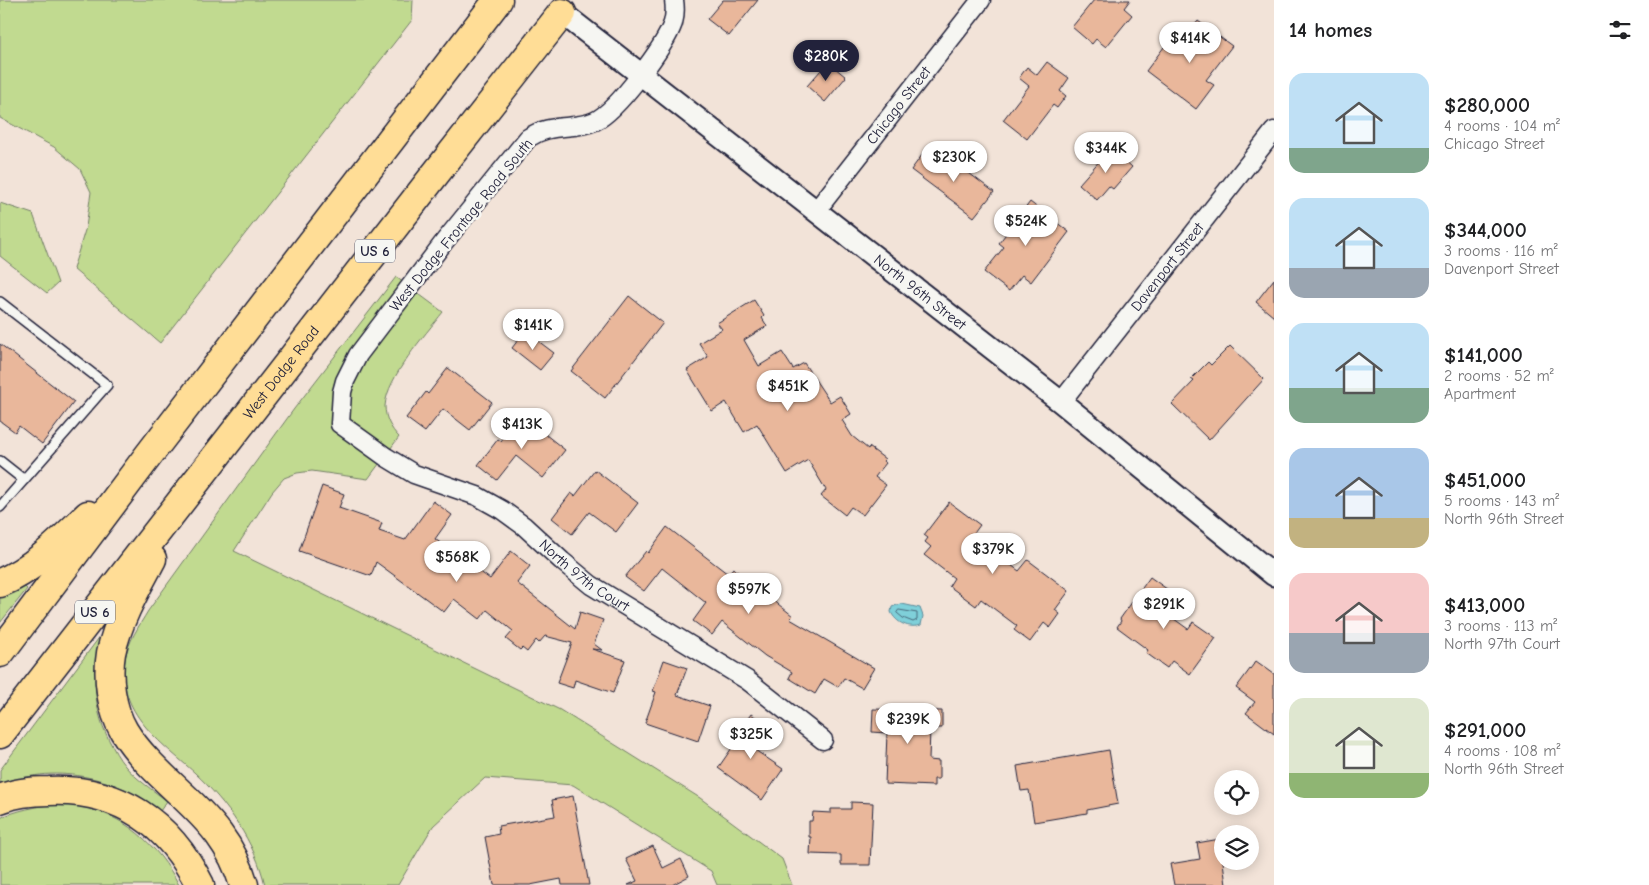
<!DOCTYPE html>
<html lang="en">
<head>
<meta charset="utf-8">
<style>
	:root { --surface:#fff; --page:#f6f6f6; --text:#202124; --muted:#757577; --accent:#22223b }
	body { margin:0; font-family:"Comic Neue",sans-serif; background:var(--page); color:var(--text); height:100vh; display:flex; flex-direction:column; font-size:19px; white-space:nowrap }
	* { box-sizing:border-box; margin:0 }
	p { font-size:16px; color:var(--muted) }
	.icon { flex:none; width:28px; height:28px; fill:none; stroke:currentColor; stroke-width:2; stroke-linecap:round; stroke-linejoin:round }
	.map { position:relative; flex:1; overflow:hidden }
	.details { display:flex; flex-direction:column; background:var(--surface); width:375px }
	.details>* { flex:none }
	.controls { position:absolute; left:1214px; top:770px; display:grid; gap:10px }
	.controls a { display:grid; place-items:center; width:45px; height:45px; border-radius:50%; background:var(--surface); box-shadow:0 2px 12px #0003; font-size:25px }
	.price { position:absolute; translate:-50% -42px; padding:0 11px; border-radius:18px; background:#fff; color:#222; font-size:16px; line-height:32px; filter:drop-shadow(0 1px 2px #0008) }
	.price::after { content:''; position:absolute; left:50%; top:30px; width:15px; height:11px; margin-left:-8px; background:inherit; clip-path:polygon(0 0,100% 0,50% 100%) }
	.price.current { background:var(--accent); color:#fff }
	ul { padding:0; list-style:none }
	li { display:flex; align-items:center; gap:15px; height:125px; padding:0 15px }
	li span { display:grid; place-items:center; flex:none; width:140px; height:100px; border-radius:15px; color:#555 }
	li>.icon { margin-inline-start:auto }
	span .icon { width:60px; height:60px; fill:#fffc; stroke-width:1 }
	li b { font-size:21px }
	h2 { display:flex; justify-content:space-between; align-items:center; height:60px; padding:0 15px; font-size:21px }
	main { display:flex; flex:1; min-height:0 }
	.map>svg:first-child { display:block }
	.green { fill:#c1da90; stroke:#727e66 }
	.water { fill:#7fd0d9; stroke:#5a8a9a }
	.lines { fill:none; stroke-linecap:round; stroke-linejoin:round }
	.shore { stroke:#47687a; stroke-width:1 }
	.building { fill:#e9b79b; stroke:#22223b }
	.service-casing { stroke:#22223b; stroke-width:12 }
	.minor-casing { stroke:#22223b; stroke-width:21 }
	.tertiary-casing { stroke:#22223b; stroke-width:25 }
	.motorway-casing { stroke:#22223b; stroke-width:31 }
	.service { stroke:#f6f6f2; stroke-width:9 }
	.minor { stroke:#f6f6f2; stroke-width:18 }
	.tertiary { stroke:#f6f6f2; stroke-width:21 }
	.motorway { stroke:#ffdd96; stroke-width:28 }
	.labels { text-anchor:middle; stroke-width:5; stroke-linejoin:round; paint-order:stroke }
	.shield { fill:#f6f6f2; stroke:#626272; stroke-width:1 }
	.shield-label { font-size:14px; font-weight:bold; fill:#22223b }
	.street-label { font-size:15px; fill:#22223b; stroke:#f6f6f2 }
</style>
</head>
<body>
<main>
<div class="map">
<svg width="1274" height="885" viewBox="0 0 1274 885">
	<rect width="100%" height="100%" fill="#f2e3d8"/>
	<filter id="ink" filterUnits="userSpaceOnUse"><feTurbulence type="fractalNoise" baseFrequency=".02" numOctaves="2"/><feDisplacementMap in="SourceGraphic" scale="10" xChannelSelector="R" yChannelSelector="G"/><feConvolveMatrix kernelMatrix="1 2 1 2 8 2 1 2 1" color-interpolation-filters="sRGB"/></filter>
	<g filter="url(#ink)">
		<path class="green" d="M 0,0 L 413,0 L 412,20 L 160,343 L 73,269 L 86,227 L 91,192 L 80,169 L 54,147 L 0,118 Z
			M 0,203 L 33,214 L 58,283 L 47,293 L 0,256 Z
			M 396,277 L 443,312 C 425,335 387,377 385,406 C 385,418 391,429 399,437 L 368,479 L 312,471 L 297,473 L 284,478 L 272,492 L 234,551 L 560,710 L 700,798 L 782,859 L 792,885 L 717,885 L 711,871 L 573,785 L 485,778 L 433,826 L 398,885 L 265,885 C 255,842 227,803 195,773 C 161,742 116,713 125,659 C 128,642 139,626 148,611 L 294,409 Z
			M 24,586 L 27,589 L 0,623 L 0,594 Z
			M 104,631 C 92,668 91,704 109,740 C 114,749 118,758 125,766 C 137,780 153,790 167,801 L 160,811 C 117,776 51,762 0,786 L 0,770 Z
			M 54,804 C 62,805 70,804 78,806 C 124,814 158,845 179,885 L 0,885 L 0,818 C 17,810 36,807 54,804 Z"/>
		<path class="water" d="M 902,604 L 920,608 L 923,616 L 921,625 C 909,629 896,623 891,612 L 892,607 L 897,605 Z"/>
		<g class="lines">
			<path class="shore" d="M 899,610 L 917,613 L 917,620 L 913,622 L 903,618 L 897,613 Z"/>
		</g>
		<path class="building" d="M 723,0 L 758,0 L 729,36 L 707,19 Z
			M 1094,0 L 1130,0 L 1124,8 L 1132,15 L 1106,47 L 1096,39 L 1092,44 L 1072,27 Z
			M 1198,21 L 1232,46 L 1206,80 L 1214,85 L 1196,109 L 1146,71 L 1173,35 L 1182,41 Z
			M 828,62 L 846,77 L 825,102 L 807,86 Z
			M 1047,62 L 1069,78 L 1060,91 L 1066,96 L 1057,108 L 1053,105 L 1027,139 L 1003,120 L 1029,86 L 1019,78 L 1027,67 L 1037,75 Z
			M 1111,148 L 1132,167 L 1113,189 L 1109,186 L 1097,200 L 1079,184 Z
			M 925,151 L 943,165 L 949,158 L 994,192 L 974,217 L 911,170 Z
			M 1030,202 L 1069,232 L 1031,282 L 1022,275 L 1009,291 L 984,272 L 1004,247 L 999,243 Z
			M 1274,279 L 1274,317 L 1256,302 Z
			M 629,296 L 663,323 L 605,398 L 571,371 Z
			M 754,300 L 764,316 L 762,318 L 767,326 L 744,340 L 759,366 L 782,352 L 793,369 L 804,363 L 830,402 L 840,396 L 851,414 L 842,420 L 852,436 L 868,449 L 869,447 L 885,459 L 883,461 L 886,463 L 875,477 L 886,485 L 863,515 L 851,507 L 845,515 L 821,496 L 826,490 L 808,460 L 787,473 L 757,424 L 744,432 L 726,402 L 712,411 L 687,370 L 708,357 L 699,343 L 722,329 L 717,323 Z
			M 525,331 L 554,353 L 540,370 L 512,348 Z
			M 0,344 L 74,402 L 42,444 L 19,426 L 15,432 L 0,421 Z
			M 1230,346 L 1264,379 L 1209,440 L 1172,404 L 1194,381 L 1191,379 L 1208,362 L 1211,365 Z
			M 448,368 L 492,402 L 470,430 L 443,409 L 425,432 L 406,418 L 426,392 L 428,394 Z
			M 521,415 L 565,450 L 543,478 L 516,456 L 497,480 L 478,465 L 498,439 L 501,441 Z
			M 595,470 L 638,503 L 616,532 L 589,512 L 572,534 L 552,518 L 571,493 L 575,496 Z
			M 322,486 L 344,494 L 339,508 L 382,523 L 379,531 L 405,540 L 433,501 L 452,515 L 435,539 L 490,579 L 511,551 L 530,566 L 517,583 L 575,629 L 580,612 L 603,620 L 594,644 L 602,650 L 592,649 L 625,660 L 613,693 L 575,680 L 573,688 L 557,683 L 572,643 L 545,636 L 539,643 L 536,640 L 527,652 L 522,648 L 520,650 L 506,639 L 513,631 L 487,610 L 480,619 L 454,599 L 444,612 L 376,562 L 371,576 L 299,551 Z
			M 949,502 L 980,525 L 972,536 L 1019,571 L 1028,560 L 1069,591 L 1055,610 L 1060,614 L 1050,628 L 1044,623 L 1030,642 L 1014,630 L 1017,626 L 981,599 L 976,606 L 949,586 L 954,578 L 924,555 L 931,547 L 925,542 L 928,538 L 924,535 Z
			M 667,527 L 728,574 L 733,568 L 746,579 L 742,584 L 770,605 L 773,600 L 793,616 L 790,619 L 874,668 L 862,688 L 844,678 L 838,687 L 824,679 L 815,694 L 789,678 L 792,672 L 765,656 L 722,622 L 712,635 L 693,621 L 706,603 L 662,568 L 644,591 L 625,577 L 646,551 L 648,553 Z
			M 1150,577 L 1171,592 L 1159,608 L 1188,629 L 1193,622 L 1216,638 L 1190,674 L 1172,661 L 1167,668 L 1146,653 L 1148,650 L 1117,627 L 1121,621 L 1120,619 Z
			M 664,660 L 687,668 L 677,695 L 710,706 L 698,741 L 645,723 L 656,692 L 653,691 Z
			M 1256,661 L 1274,674 L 1274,734 L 1246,713 L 1255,702 L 1236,688 Z
			M 873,709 L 942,711 L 942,728 L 930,728 L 929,760 L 939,761 L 939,779 L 934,779 L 934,786 L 885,784 L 887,733 L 872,732 Z
			M 751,714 L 771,728 L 755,750 L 783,769 L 762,800 L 718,768 L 736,742 L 733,740 Z
			M 1109,750 L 1118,804 L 1087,810 L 1087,813 L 1034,822 L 1029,790 L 1021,791 L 1017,766 Z
			M 573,796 L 589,885 L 562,885 L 561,879 L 530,885 L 494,885 L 485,837 L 499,834 L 498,826 L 555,816 L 552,800 Z
			M 851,802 L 873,803 L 870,865 L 841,865 L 841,855 L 810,854 L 811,837 L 809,837 L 809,821 L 812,821 L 813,812 L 831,813 L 831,809 L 851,809 Z
			M 1220,839 L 1226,885 L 1174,885 L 1170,864 L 1200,859 L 1197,843 Z
			M 653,846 L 663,868 L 681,859 L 689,876 L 672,885 L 628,885 L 637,881 L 626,859 Z"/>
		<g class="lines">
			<g class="service-casing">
				<path id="service" d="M 0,302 L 107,385 L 0,507
					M 0,461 L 24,480"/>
			</g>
			<g class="minor-casing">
				<g id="minor">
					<path id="s1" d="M 674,0 C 675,7 675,16 673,23 C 665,46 617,111 595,121 C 572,131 551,122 528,138 L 444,242 L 358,355 L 345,381 L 342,392 L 340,424 L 386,457 L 414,474 L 477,496 L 502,510 L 524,526 L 562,561 L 591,585 L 747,680 L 823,740"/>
					<path id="s2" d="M 816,211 L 981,0"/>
					<path id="s3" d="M 1061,402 L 1274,131"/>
				</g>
			</g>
			<g class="tertiary-casing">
				<g id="tertiary">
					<path id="s4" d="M 562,13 L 1061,402 L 1274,575"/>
				</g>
			</g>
			<g class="motorway-casing">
				<g id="motorway">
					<path d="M 152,559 C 137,587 117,622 111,653 C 107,677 111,709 124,731 C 138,754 160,774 180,793 C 210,821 232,844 244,885"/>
					<path d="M 0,583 C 34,569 62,540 88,515"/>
					<path d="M 0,653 L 148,456 L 498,0"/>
					<path id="s5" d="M 0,734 L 433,177 L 562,13"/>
					<path d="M 0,799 C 14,793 34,791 49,791 C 119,788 169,823 200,885"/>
				</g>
			</g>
			<use href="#service" class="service"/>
			<use href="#minor" class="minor"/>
			<use href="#tertiary" class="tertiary"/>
			<use href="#motorway" class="motorway"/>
		</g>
	</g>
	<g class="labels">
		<g class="shield">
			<rect x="355" y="239.5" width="40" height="23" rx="4"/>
			<rect x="75" y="600.5" width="40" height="23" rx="4"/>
		</g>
		<g class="shield-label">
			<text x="375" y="256">US 6</text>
			<text x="95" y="617">US 6</text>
		</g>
		<g class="street-label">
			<text dy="5" stroke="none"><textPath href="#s2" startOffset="134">Chicago Street</textPath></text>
			<text transform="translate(461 225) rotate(-51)" y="5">West Dodge Frontage Road South</text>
			<text dy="5" stroke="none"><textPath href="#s3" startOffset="172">Davenport Street</textPath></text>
			<text dy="5" stroke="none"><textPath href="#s4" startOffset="454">North 96th Street</textPath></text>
			<text dy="5" stroke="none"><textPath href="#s5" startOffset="458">West Dodge Road</textPath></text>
			<text dy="5" stroke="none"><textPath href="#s1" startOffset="858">North 97th Court</textPath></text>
		</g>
	</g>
</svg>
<div class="controls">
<a><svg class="icon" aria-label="locate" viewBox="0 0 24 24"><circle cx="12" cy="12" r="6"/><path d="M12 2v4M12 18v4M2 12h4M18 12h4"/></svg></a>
<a><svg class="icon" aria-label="layers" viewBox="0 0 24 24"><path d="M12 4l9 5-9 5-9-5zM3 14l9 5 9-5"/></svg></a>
</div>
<b class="price" style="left:1190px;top:64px">$414K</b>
<b class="price current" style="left:826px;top:82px">$280K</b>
<b class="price" style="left:1106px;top:174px">$344K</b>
<b class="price" style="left:954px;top:183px">$230K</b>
<b class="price" style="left:1026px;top:247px">$524K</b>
<b class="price" style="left:533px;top:351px">$141K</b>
<b class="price" style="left:788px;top:412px">$451K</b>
<b class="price" style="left:522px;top:450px">$413K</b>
<b class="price" style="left:993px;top:575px">$379K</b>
<b class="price" style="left:457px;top:583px">$568K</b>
<b class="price" style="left:749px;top:615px">$597K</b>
<b class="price" style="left:1164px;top:630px">$291K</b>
<b class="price" style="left:908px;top:745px">$239K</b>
<b class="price" style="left:751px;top:760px">$325K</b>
</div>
<section class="details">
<h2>14 homes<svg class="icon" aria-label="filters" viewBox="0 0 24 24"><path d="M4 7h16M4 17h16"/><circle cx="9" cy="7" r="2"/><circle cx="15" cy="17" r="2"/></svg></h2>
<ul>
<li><span style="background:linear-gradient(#bfe0f5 75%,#7fa58c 0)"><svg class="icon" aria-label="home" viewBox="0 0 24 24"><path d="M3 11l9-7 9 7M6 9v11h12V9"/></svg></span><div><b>$280,000</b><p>4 rooms · 104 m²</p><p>Chicago Street</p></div></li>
<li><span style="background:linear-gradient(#bfe0f5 70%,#9aa5b1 0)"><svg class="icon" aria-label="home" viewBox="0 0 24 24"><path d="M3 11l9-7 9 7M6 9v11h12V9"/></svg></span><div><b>$344,000</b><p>3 rooms · 116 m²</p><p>Davenport Street</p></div></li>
<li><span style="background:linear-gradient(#bfe0f5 65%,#7fa58c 0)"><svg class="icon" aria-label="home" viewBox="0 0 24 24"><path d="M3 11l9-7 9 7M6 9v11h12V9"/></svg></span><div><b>$141,000</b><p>2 rooms · 52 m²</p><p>Apartment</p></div></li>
<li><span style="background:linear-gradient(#a9c7e8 70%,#c2b280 0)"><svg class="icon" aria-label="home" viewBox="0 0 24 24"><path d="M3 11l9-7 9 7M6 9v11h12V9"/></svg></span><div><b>$451,000</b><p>5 rooms · 143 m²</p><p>North 96th Street</p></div></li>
<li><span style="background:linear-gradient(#f6c9c9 60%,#9aa5b1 0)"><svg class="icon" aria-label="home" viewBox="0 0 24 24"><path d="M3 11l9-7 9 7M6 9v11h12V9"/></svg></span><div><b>$413,000</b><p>3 rooms · 113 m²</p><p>North 97th Court</p></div></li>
<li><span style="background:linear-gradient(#dfe7d0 75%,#8fb573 0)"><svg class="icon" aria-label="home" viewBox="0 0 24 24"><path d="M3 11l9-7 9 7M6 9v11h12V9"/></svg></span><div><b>$291,000</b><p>4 rooms · 108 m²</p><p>North 96th Street</p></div></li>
</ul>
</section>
</main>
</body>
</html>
